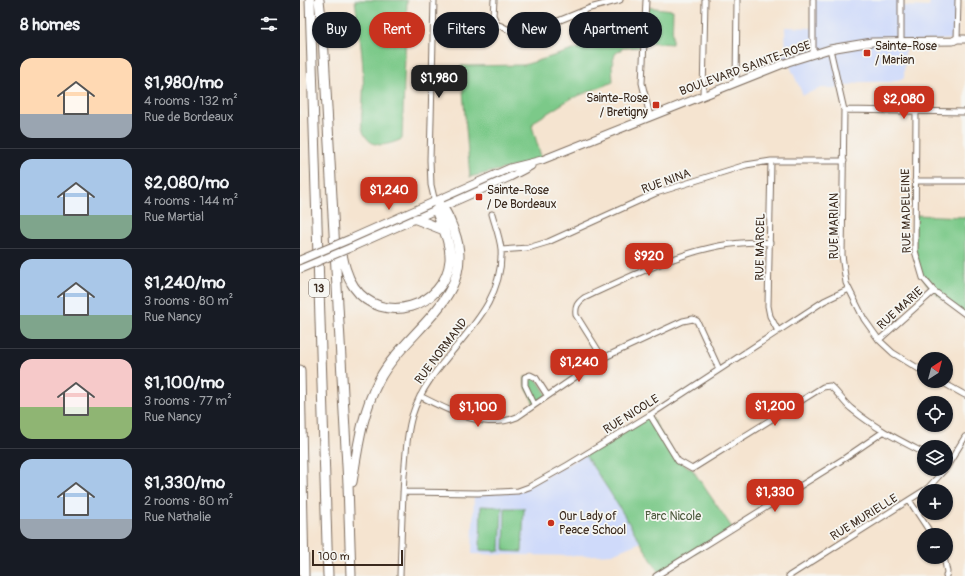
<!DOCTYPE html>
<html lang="en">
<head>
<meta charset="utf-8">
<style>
	:root { --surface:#171b24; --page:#20242c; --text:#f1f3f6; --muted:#9ea1a6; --line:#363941; --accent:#c8321e }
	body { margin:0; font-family:Pangolin,sans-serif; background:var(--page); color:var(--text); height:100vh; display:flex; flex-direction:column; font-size:15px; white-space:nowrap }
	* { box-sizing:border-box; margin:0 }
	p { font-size:13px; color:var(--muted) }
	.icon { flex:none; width:22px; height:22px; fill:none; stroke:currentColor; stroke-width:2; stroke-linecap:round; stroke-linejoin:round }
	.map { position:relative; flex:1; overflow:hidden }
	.panel { display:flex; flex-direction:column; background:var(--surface); width:300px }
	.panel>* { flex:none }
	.banner { position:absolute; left:12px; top:12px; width:380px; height:36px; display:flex; gap:8px }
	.needle { width:26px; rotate:36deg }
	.controls { position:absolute; left:617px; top:352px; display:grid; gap:8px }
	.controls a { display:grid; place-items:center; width:36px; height:36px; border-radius:50%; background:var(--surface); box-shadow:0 1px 3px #0004; font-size:20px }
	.scale { position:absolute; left:12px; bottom:10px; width:91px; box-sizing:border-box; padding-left:4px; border:2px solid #3b2a1e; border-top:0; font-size:11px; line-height:14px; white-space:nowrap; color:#3b2a1e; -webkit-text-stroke:3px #f6f6f2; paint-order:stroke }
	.price { position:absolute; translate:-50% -34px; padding:0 9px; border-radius:8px; background:var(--accent); color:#fff; font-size:13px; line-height:26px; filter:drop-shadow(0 1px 2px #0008) }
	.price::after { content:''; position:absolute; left:50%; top:24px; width:12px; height:9px; margin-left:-6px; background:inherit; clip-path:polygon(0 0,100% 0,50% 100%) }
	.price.current { background:#222; color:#fff }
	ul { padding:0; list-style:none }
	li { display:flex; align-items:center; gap:12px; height:100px; padding:0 20px }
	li+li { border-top:1px solid var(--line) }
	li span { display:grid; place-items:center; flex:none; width:112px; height:80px; border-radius:12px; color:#555 }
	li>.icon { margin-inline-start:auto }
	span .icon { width:48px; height:48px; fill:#fffc; stroke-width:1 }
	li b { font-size:17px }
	h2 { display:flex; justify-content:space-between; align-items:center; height:48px; padding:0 20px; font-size:17px }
	.pill { padding:0 14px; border-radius:18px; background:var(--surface); box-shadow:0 1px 3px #0004; font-size:14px; line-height:36px }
	.pill.current { background:var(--accent); color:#fff }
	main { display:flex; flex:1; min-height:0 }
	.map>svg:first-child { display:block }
	.built { fill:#cfdafa }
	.green { fill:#7cc989; stroke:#5c7a54 }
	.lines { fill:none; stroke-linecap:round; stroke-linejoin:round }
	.street-casing { stroke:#7c6b5c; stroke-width:7 }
	.secondary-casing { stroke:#7c6b5c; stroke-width:9 }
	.highway-casing { stroke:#7c6b5c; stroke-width:11 }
	.street { stroke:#fff; stroke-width:5 }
	.secondary { stroke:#fff; stroke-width:7 }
	.highway { stroke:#fff; stroke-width:9 }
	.secondary-bridge-casing { stroke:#7c6b5c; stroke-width:9; stroke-linecap:butt }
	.secondary-bridge { stroke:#fff; stroke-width:7 }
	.poi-dot { fill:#c8321e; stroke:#f6f6f2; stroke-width:1.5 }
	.labels { text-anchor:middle; stroke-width:3.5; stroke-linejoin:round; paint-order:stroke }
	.shield { fill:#f6f6f2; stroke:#73675e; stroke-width:1 }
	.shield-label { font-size:11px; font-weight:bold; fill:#3b2a1e }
	.poi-label { font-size:12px; fill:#3b2a1e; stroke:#f6f6f2; text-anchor:start }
	.street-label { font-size:12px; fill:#3b2a1e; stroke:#f6f6f2 }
	.park-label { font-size:12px; fill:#4e5a3e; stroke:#f6f6f2 }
</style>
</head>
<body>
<main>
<section class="panel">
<h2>8 homes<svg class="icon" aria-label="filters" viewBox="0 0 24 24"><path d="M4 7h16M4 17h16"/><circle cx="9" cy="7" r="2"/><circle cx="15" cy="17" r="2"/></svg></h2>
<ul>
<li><span style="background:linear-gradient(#ffd9b3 70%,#9aa5b1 0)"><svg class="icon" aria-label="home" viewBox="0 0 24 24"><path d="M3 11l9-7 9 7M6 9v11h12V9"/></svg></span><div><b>$1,980/mo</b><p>4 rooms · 132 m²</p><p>Rue de Bordeaux</p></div></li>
<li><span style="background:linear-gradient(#a9c7e8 70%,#7fa58c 0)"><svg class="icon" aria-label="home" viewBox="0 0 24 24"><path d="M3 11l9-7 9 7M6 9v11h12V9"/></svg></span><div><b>$2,080/mo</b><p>4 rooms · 144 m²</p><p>Rue Martial</p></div></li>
<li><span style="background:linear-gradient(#a9c7e8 70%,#7fa58c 0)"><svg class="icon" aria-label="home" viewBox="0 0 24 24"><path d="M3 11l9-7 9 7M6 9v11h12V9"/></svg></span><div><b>$1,240/mo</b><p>3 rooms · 80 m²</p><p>Rue Nancy</p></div></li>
<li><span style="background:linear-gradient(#f6c9c9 60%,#8fb573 0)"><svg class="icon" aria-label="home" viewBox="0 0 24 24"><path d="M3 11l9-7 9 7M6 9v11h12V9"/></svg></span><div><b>$1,100/mo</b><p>3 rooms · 77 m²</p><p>Rue Nancy</p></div></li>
<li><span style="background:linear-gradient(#a9c7e8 75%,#9aa5b1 0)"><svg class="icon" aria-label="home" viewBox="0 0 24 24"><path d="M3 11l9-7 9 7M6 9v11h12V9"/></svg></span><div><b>$1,330/mo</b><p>2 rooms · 80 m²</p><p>Rue Nathalie</p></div></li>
</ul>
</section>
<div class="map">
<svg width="665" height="576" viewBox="0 0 665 576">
	<rect width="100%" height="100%" fill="#f6f6f2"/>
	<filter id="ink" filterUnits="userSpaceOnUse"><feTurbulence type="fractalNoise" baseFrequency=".025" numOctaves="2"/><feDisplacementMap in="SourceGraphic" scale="8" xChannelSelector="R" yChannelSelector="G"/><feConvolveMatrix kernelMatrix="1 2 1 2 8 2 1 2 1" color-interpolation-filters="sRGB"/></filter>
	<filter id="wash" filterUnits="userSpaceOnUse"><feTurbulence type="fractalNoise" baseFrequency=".012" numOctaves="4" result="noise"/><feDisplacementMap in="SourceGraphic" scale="16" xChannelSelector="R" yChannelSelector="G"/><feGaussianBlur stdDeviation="0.9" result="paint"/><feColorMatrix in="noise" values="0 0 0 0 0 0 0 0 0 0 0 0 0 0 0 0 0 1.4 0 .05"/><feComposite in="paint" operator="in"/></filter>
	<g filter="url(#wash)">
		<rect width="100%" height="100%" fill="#f5e4d0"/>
		<path class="built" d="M 513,0 L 601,0 L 602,6 L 629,7 L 630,0 L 658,0 L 657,39 L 601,42 L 605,49 L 604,78 L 591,82 L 560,82 L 539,88 L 522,88 L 503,95 L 488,62 L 475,67 L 473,58 L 486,53 L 485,27 L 513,28 Z
			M 285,455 L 308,489 L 341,542 L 312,554 L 279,556 L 172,554 L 174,493 L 218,491 Z"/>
		<path class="green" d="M 55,0 L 107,0 L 102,139 C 90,144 75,150 66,137 C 58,127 63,110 63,98 C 65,66 59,32 55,0 Z
			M 346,7 L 373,10 L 372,44 L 344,42 L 343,47 L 323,48 L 315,54 L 312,65 L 313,82 L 270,99 L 235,121 L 232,126 L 242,160 L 170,177 L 161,66 L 224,65 L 306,40 L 345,20 Z
			M 615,215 L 665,217 L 665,314 C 655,306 643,300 634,292 C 613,273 615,241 615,215 Z
			M 225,377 L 236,378 L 247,395 L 234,404 L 225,385 Z
			M 350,415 L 378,461 L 392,469 L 433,529 L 360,574 L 308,489 L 285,455 Z
			M 181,506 L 202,507 L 200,551 L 180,550 Z
			M 205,508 L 224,508 L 222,552 L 204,551 Z"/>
	</g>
	<g filter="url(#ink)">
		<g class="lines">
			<g class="street-casing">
				<path id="street" d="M 134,0 L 130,160 L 131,185 L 135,202
					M 194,0 L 193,15 L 197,24 L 209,30 L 231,28 L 253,23 L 290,8 L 320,0
					M 346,0 L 342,83 L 350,116
					M 657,39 L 658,0
					M 601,41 L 601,0
					M 530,49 L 544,110 L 542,255 L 546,283 L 564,319 L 579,340 L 593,353 L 624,372
					M 513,54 L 513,0
					M 436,82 L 437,0
					M 403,95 L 405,0
					M 544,110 L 665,112
					M 616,111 L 615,251 L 623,278 L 634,291 L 665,314
					M 471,161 L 468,306 L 470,316 L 478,331
					M 615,181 L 665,181
					M 201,250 L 228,248 L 248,242 L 356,193 L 446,165 L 471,161 L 544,161
					M 579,340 L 634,291
					M 303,358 L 276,315 C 275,307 277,303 284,298 C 339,272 408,237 470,243
					M 640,381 L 665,395
					M 120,396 C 148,410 185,431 217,417 L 303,358 L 383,321 L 393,319 L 397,321 L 419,369
					M 234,404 L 225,385 L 225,377 L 230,375 L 236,378 L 247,395
					M 350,415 L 378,461 L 392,469 L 523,387 L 530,386 C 539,393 544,404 553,410 C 575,428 599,440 624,453
					M 646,468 L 665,437
					M 103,492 L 178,493 L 218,491 L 229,487 L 268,465 L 350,415 L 524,301 L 549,289
					M 609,500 L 632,535
					M 644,557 L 647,572 L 646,576
					M 100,576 C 101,543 102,509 104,476 C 106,456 106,436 112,416 C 131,353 205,321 201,249 C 200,238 195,225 192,214
					M 356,576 L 545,458 L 583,432
					M 489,576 L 628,488 L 645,469"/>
			</g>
			<g class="secondary-casing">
				<path id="secondary" d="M 50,239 L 210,168 L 242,160 L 488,62 L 530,49 L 572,42 L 653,41 L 657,39 L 665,39
					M 50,248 L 210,177 L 231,166"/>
			</g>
			<g class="highway-casing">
				<path id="highway" d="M 10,0 L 28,576
					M 19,0 L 23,36 L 48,484 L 51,576
					M 116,219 L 144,230
					M 40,244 C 43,259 45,274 54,287 C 82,327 146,307 150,260 C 151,243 142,226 136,210
					M 0,370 L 4,576
					M 52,482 C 58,447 62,412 79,380 C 105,330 179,296 154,231 C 149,219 146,208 135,201"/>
			</g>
			<use href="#street" class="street"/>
			<use href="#secondary" class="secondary"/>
			<use href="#highway" class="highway"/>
			<g class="secondary-bridge-casing">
				<path id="secondary-bridge" d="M 0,260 L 50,239
					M 0,269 L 50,248"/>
			</g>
			<use href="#secondary-bridge" class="secondary-bridge"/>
		</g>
	</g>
	<g class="poi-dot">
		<rect x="563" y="49" width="8" height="8" rx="2"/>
		<rect x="352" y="101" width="8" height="8" rx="2"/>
		<rect x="175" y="193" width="8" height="8" rx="2"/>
		<circle cx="251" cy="523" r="4"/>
	</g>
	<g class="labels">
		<rect class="shield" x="9" y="279" width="20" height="18" rx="3"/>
		<g class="shield-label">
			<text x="19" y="292">13</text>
		</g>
		<g class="poi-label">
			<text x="575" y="50">Sainte-Rose<tspan x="575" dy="14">/ Marian</tspan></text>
			<text x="348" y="102" text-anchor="end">Sainte-Rose<tspan x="348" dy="14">/ Bretigny</tspan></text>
			<text x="187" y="194">Sainte-Rose<tspan x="187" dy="14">/ De Bordeaux</tspan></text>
			<text x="259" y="520">Our Lady of<tspan x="259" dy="14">Peace School</tspan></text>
		</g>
		<g class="street-label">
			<text transform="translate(445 68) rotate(-20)" y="4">BOULEVARD SAINTE-ROSE</text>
			<text transform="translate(366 181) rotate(-20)" y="4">RUE NINA</text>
			<text transform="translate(606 211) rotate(-91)" y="4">RUE MADELEINE</text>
			<text transform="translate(534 226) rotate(-90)" y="4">RUE MARIAN</text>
			<text transform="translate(460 247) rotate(-89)" y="4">RUE MARCEL</text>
			<text transform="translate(600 308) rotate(-42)" y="4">RUE MARIE</text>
			<text transform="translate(141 351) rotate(-53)" y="4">RUE NORMAND</text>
			<text transform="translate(331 414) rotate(-32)" y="4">RUE NICOLE</text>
			<text transform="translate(564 517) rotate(-32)" y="4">RUE MURIELLE</text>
		</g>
		<g class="park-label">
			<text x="373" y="520">Parc Nicole</text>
		</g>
	</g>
</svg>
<div class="controls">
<a><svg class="needle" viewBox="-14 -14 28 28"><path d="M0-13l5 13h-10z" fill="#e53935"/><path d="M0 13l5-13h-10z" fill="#9ea1a6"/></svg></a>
<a><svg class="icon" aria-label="locate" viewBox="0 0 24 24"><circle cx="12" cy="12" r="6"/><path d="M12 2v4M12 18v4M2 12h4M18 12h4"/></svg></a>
<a><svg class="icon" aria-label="layers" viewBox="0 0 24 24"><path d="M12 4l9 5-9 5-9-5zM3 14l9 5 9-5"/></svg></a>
<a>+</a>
<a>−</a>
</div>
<div class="scale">100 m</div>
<b class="price current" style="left:139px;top:99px">$1,980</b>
<b class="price" style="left:604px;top:120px">$2,080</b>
<b class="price" style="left:89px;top:211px">$1,240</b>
<b class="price" style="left:349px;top:277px">$920</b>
<b class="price" style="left:279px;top:383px">$1,240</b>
<b class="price" style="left:475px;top:427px">$1,200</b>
<b class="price" style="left:178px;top:428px">$1,100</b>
<b class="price" style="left:475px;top:513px">$1,330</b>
<div class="banner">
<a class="pill">Buy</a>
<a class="pill current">Rent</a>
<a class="pill">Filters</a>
<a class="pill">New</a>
<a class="pill">Apartment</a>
</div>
</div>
</main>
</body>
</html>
